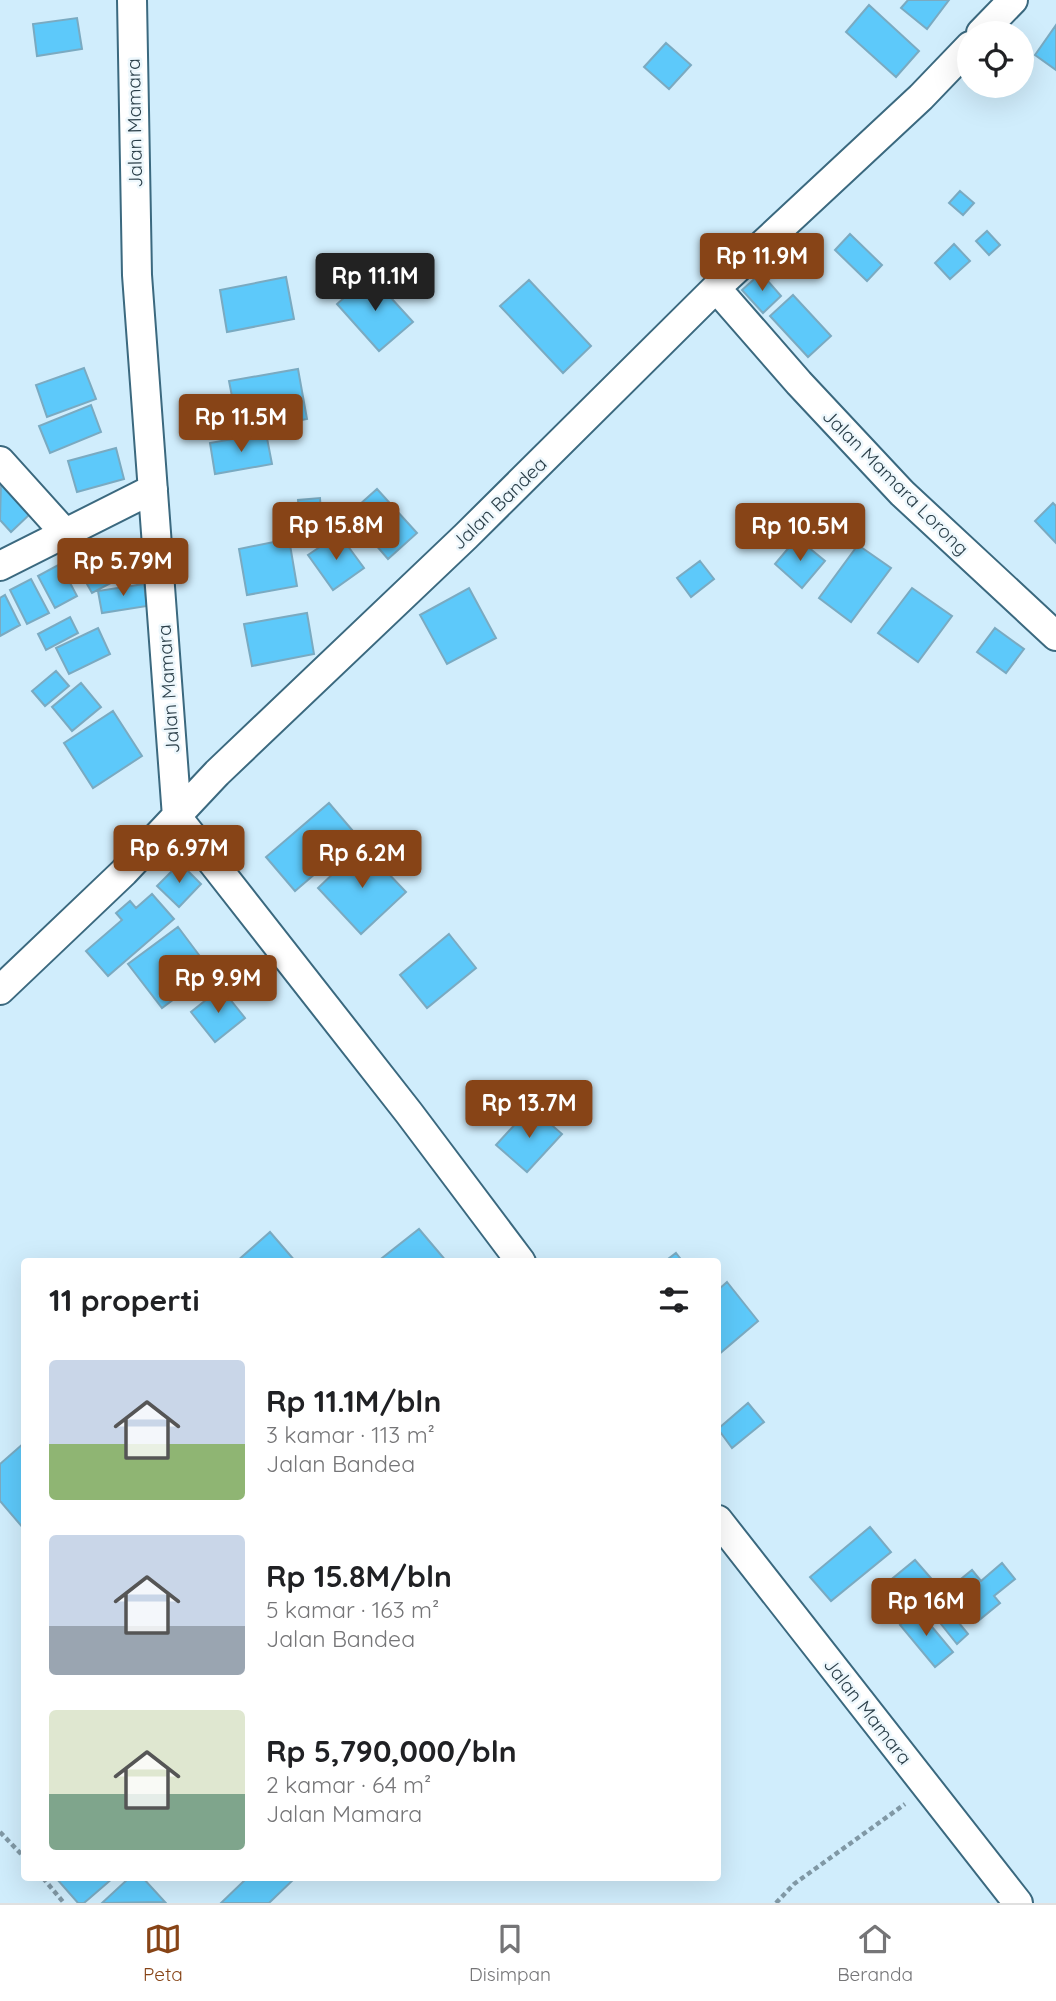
<!DOCTYPE html>
<html lang="id">
<head>
<meta charset="utf-8">
<style>
	:root { --surface:#fff; --page:#f6f6f6; --text:#202124; --muted:#757577; --line:#e0e0e0; --accent:#874417 }
	body { margin:0; font-family:Quicksand,sans-serif; background:var(--page); color:var(--text); height:100vh; display:flex; flex-direction:column; font-size:26px; white-space:nowrap }
	* { box-sizing:border-box; margin:0 }
	p { font-size:23px; color:var(--muted) }
	.icon { flex:none; width:38px; height:38px; fill:none; stroke:currentColor; stroke-width:2; stroke-linecap:round; stroke-linejoin:round }
	.map { position:relative; flex:1; overflow:hidden }
	.details { position:absolute; left:21px; top:1258px; width:700px; height:623px; display:flex; flex-direction:column; background:var(--surface); border-radius:7px; box-shadow:0 7px 28px #0002 }
	.details>* { flex:none }
	.buttons { position:absolute; left:957px; top:21px; display:grid; gap:14px }
	.buttons a { display:grid; place-items:center; width:77px; height:77px; border-radius:50%; background:var(--surface); box-shadow:0 7px 28px #0002; font-size:35px }
	.price { position:absolute; translate:-50% -60px; padding:0 16px; border-radius:7px; background:var(--accent); color:#fff; font-size:23px; line-height:46px; filter:drop-shadow(0 2px 4px #0008) }
	.price::after { content:''; position:absolute; left:50%; top:42px; width:21px; height:16px; margin-left:-10px; background:inherit; clip-path:polygon(0 0,100% 0,50% 100%) }
	.price.current { background:#222; color:#fff }
	ul { padding:0; list-style:none }
	li { display:flex; align-items:center; gap:21px; height:175px; padding:0 28px }
	li span { display:grid; place-items:center; flex:none; width:196px; height:140px; border-radius:7px; color:#555 }
	li>.icon { margin-inline-start:auto }
	span .icon { width:84px; height:84px; fill:#fffc; stroke-width:1 }
	li b { font-size:30px }
	h2 { display:flex; justify-content:space-between; align-items:center; height:84px; padding:0 28px; font-size:30px }
	.tabs { display:flex; justify-content:space-around; align-items:center; height:98px; border-top:2px solid var(--line); background:var(--surface); font-size:19px; color:var(--muted) }
	.tabs a { display:grid; justify-items:center; gap:4px }
	.tabs .current { color:var(--accent) }
	.map>svg:first-child { display:block }
	.building { fill:#5dc9fa; stroke:#7aaac1; stroke-width:2 }
	.lines { fill:none; stroke-linecap:round; stroke-linejoin:round }
	.street-casing { stroke:#3b697f; stroke-width:32 }
	.path { stroke:#8098a5; stroke-width:4.5; stroke-dasharray:5 3.5; stroke-linecap:butt }
	.street { stroke:#fff; stroke-width:28 }
	.labels { text-anchor:middle; stroke-width:5; stroke-linejoin:round; paint-order:stroke }
	.street-label { font-size:19px; fill:#2a3e48; stroke:#edf7fc }
</style>
</head>
<body>
<div class="map">
<svg width="1056" height="1903" viewBox="0 0 1056 1903">
	<rect width="100%" height="100%" fill="#d0edfc"/>
	<path class="building" d="M 908,0 L 949,0 L 927,29 L 901,8 Z
		M 869,5 L 919,51 L 896,77 L 846,32 Z
		M 77,18 L 82,49 L 37,56 L 33,24 Z
		M 1056,25 L 1056,70 L 1035,55 Z
		M 666,43 L 691,65 L 669,89 L 644,67 Z
		M 960,191 L 974,203 L 963,215 L 949,203 Z
		M 987,231 L 1000,245 L 989,255 L 976,241 Z
		M 850,234 L 882,265 L 867,281 L 835,250 Z
		M 954,244 L 970,261 L 950,279 L 935,263 Z
		M 761,273 L 781,296 L 763,313 L 742,290 Z
		M 370,275 L 413,322 L 379,351 L 337,304 Z
		M 286,277 L 294,319 L 227,332 L 220,290 Z
		M 529,280 L 591,346 L 563,373 L 500,306 Z
		M 793,295 L 831,336 L 808,357 L 770,316 Z
		M 84,368 L 96,399 L 47,417 L 36,385 Z
		M 298,369 L 307,419 L 239,432 L 229,381 Z
		M 91,405 L 101,432 L 50,453 L 39,426 Z
		M 266,433 L 272,464 L 215,474 L 210,443 Z
		M 116,448 L 124,479 L 77,492 L 68,461 Z
		M 1,483 L 30,514 L 11,532 L 0,520 Z
		M 377,489 L 417,533 L 388,559 L 349,514 Z
		M 320,498 L 322,527 L 300,529 L 298,500 Z
		M 1053,503 L 1056,506 L 1056,543 L 1035,521 Z
		M 339,534 L 364,568 L 333,590 L 308,555 Z
		M 797,538 L 825,561 L 802,588 L 775,564 Z
		M 289,539 L 297,586 L 247,595 L 239,549 Z
		M 858,545 L 891,568 L 851,622 L 819,598 Z
		M 112,553 L 124,576 L 92,593 L 79,570 Z
		M 700,561 L 714,579 L 691,597 L 677,578 Z
		M 60,564 L 77,596 L 55,608 L 38,576 Z
		M 31,579 L 49,613 L 27,624 L 10,590 Z
		M 144,584 L 147,606 L 102,613 L 98,591 Z
		M 469,588 L 496,638 L 447,664 L 420,615 Z
		M 912,588 L 952,616 L 918,662 L 878,633 Z
		M 5,595 L 20,625 L 0,636 L 0,598 Z
		M 307,613 L 314,654 L 252,666 L 244,624 Z
		M 70,617 L 78,633 L 46,650 L 38,634 Z
		M 98,628 L 110,654 L 69,674 L 56,648 Z
		M 995,628 L 1024,649 L 1006,673 L 977,652 Z
		M 56,671 L 69,686 L 45,706 L 32,691 Z
		M 81,683 L 101,707 L 72,731 L 52,707 Z
		M 113,711 L 142,756 L 93,788 L 64,743 Z
		M 329,803 L 358,837 L 295,891 L 266,857 Z
		M 362,846 L 406,892 L 361,934 L 318,888 Z
		M 180,863 L 201,884 L 179,907 L 157,886 Z
		M 152,894 L 174,919 L 108,976 L 86,951 L 122,920 L 116,913 L 130,901 L 136,908 Z
		M 178,927 L 211,971 L 162,1008 L 128,964 Z
		M 449,934 L 476,968 L 427,1008 L 400,975 Z
		M 221,988 L 245,1018 L 215,1042 L 191,1012 Z
		M 531,1107 L 562,1134 L 527,1172 L 496,1145 Z
		M 419,1229 L 447,1262 L 377,1262 Z
		M 270,1232 L 296,1262 L 236,1262 Z
		M 676,1253 L 683,1262 L 664,1262 Z
		M 727,1282 L 758,1321 L 718,1355 L 718,1290 Z
		M 748,1403 L 764,1422 L 732,1448 L 718,1429 Z
		M 24,1443 L 24,1529 L 0,1501 L 0,1464 Z
		M 870,1527 L 891,1552 L 831,1601 L 810,1577 Z
		M 915,1560 L 936,1584 L 897,1617 L 876,1592 Z
		M 1002,1563 L 1015,1579 L 994,1596 L 1000,1603 L 978,1621 L 950,1588 L 972,1570 L 981,1581 Z
		M 936,1595 L 968,1634 L 957,1644 L 925,1604 Z
		M 918,1610 L 953,1652 L 935,1667 L 900,1625 Z
		M 56,1878 L 113,1878 L 84,1903 L 78,1903 Z
		M 129,1878 L 143,1878 L 165,1902 L 102,1903 Z
		M 247,1878 L 295,1878 L 269,1903 L 221,1903 Z"/>
	<g class="lines">
		<g class="street-casing">
			<path id="street" d="M 132,0 L 137,275 L 177,817 L 409,1113 L 521,1262
				M 981,33 L 1013,0
				M 716,288 L 799,383 L 902,493 L 1056,636
				M 0,461 L 65,533
				M 0,566 L 153,489
				M 0,990 L 124,872 L 217,773 L 466,536 L 716,288 L 921,97 L 970,46
				M 718,1520 L 1018,1903"/>
		</g>
		<path class="path" d="M 0,1832 L 24,1857
			M 43,1878 L 64,1903
			M 776,1903 L 794,1884 L 905,1804"/>
		<use href="#street" class="street"/>
	</g>
	<g class="labels">
		<g class="street-label">
			<text transform="translate(134 123) rotate(-91)" y="7">Jalan Mamara</text>
			<text transform="translate(896 482) rotate(45)" y="7">Jalan Mamara Lorong</text>
			<text transform="translate(499 503) rotate(-44)" y="7">Jalan Bandea</text>
			<text transform="translate(168 689) rotate(-94)" y="7">Jalan Mamara</text>
			<text transform="translate(868 1711) rotate(52)" y="7">Jalan Mamara</text>
		</g>
	</g>
</svg>
<div class="buttons">
<a><svg class="icon" aria-label="locate" viewBox="0 0 24 24"><circle cx="12" cy="12" r="6"/><path d="M12 2v4M12 18v4M2 12h4M18 12h4"/></svg></a>
</div>
<b class="price" style="left:762px;top:293px">Rp 11.9M</b>
<b class="price current" style="left:375px;top:313px">Rp 11.1M</b>
<b class="price" style="left:241px;top:454px">Rp 11.5M</b>
<b class="price" style="left:336px;top:562px">Rp 15.8M</b>
<b class="price" style="left:800px;top:563px">Rp 10.5M</b>
<b class="price" style="left:123px;top:598px">Rp 5.79M</b>
<b class="price" style="left:179px;top:885px">Rp 6.97M</b>
<b class="price" style="left:362px;top:890px">Rp 6.2M</b>
<b class="price" style="left:218px;top:1015px">Rp 9.9M</b>
<b class="price" style="left:529px;top:1140px">Rp 13.7M</b>
<b class="price" style="left:926px;top:1638px">Rp 16M</b>
<section class="details">
<h2>11 properti<svg class="icon" aria-label="filters" viewBox="0 0 24 24"><path d="M4 7h16M4 17h16"/><circle cx="9" cy="7" r="2"/><circle cx="15" cy="17" r="2"/></svg></h2>
<ul>
<li><span style="background:linear-gradient(#c9d6e8 60%,#8fb573 0)"><svg class="icon" aria-label="home" viewBox="0 0 24 24"><path d="M3 11l9-7 9 7M6 9v11h12V9"/></svg></span><div><b>Rp 11.1M/bln</b><p>3 kamar · 113 m²</p><p>Jalan Bandea</p></div></li>
<li><span style="background:linear-gradient(#c9d6e8 65%,#9aa5b1 0)"><svg class="icon" aria-label="home" viewBox="0 0 24 24"><path d="M3 11l9-7 9 7M6 9v11h12V9"/></svg></span><div><b>Rp 15.8M/bln</b><p>5 kamar · 163 m²</p><p>Jalan Bandea</p></div></li>
<li><span style="background:linear-gradient(#dfe7d0 60%,#7fa58c 0)"><svg class="icon" aria-label="home" viewBox="0 0 24 24"><path d="M3 11l9-7 9 7M6 9v11h12V9"/></svg></span><div><b>Rp 5,790,000/bln</b><p>2 kamar · 64 m²</p><p>Jalan Mamara</p></div></li>
</ul>
</section>
</div>
<nav class="tabs">
<a class="current"><svg class="icon" aria-label="map" viewBox="0 0 24 24"><path d="M3 6l6-2 6 2 6-2v14l-6 2-6-2-6 2zM9 4v14M15 6v14"/></svg>Peta</a>
<a><svg class="icon" aria-label="saved" viewBox="0 0 24 24"><path d="M7 4h10v16l-5-4-5 4z"/></svg>Disimpan</a>
<a><svg class="icon" aria-label="home" viewBox="0 0 24 24"><path d="M3 11l9-7 9 7M6 9v11h12V9"/></svg>Beranda</a>
</nav>
</body>
</html>
